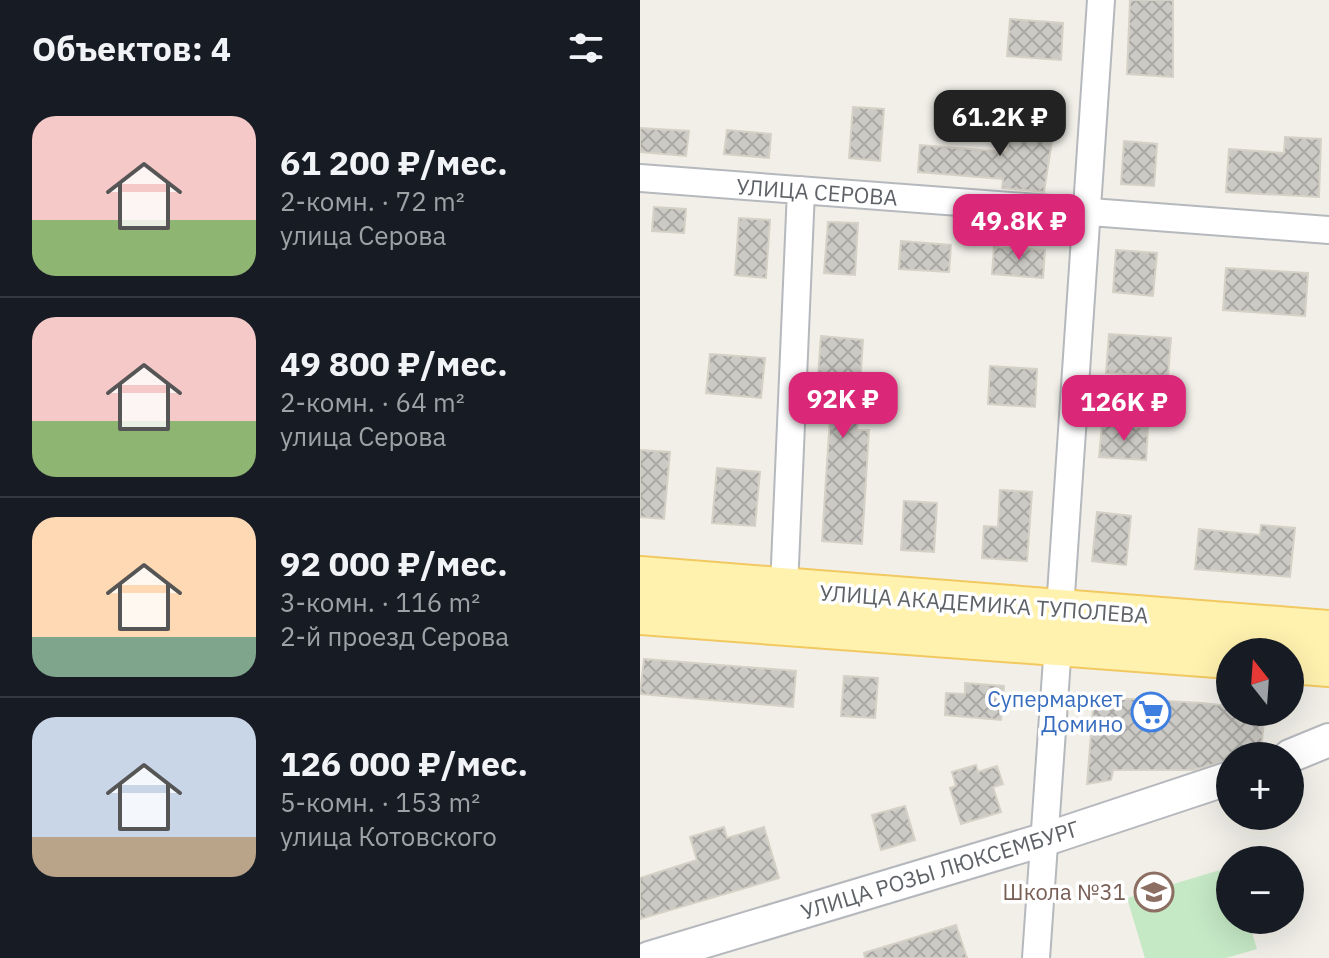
<!DOCTYPE html>
<html lang="ru">
<head>
<meta charset="utf-8">
<style>
	:root { --surface:#171b24; --page:#20242c; --text:#f1f3f6; --muted:#9ea1a6; --line:#363941; --accent:#db2777 }
	body { margin:0; font-family:"IBM Plex Sans",sans-serif; background:var(--page); color:var(--text); height:100vh; display:flex; flex-direction:column; font-size:30px; white-space:nowrap }
	* { box-sizing:border-box; margin:0 }
	p { font-size:26px; color:var(--muted) }
	.icon { flex:none; width:44px; height:44px; fill:none; stroke:currentColor; stroke-width:2; stroke-linecap:round; stroke-linejoin:round }
	.map { position:relative; flex:1; overflow:hidden }
	.details { display:flex; flex-direction:column; background:var(--surface); width:640px }
	.details>* { flex:none }
	.needle { width:52px; rotate:343deg }
	.controls { position:absolute; left:576px; top:638px; display:grid; gap:16px }
	.controls a { display:grid; place-items:center; width:88px; height:88px; border-radius:50%; background:var(--surface); box-shadow:0 8px 32px #0002; font-size:40px }
	.price { position:absolute; translate:-50% -68px; padding:0 18px; border-radius:16px; background:var(--accent); color:#fff; font-size:26px; line-height:52px; filter:drop-shadow(0 2px 4px #0008) }
	.price::after { content:''; position:absolute; left:50%; top:48px; width:24px; height:18px; margin-left:-12px; background:inherit; clip-path:polygon(0 0,100% 0,50% 100%) }
	.price.active { background:#222; color:#fff }
	ul { padding:0; list-style:none }
	li { display:flex; align-items:center; gap:24px; height:200px; padding:0 32px }
	li+li { border-top:2px solid var(--line) }
	li span { display:grid; place-items:center; flex:none; width:224px; height:160px; border-radius:24px; color:#555 }
	li>.icon { margin-inline-start:auto }
	span .icon { width:96px; height:96px; fill:#fffc; stroke-width:1 }
	li b { font-size:34px }
	h2 { display:flex; justify-content:space-between; align-items:center; height:96px; padding:0 32px; font-size:34px }
	main { display:flex; flex:1; min-height:0 }
	.map>svg:first-child { display:block }
	.grass { fill:#c5e8c5 }
	.building { fill:url(#building-cross-hatch); stroke:#d6d1c6; stroke-width:2 }
	.lines { fill:none; stroke-linecap:round; stroke-linejoin:round }
	.minor-casing { stroke:#b5b8bc; stroke-width:30 }
	.tertiary-casing { stroke:#b5b8bc; stroke-width:36 }
	.primary-casing { stroke:#f2c960; stroke-width:44 }
	.minor { stroke:#fff; stroke-width:26 }
	.tertiary { stroke:#fff; stroke-width:32 }
	.primary { stroke:#fff2af; stroke-width:40 }
	.labels { text-anchor:middle; stroke-width:7; stroke-linejoin:round; paint-order:stroke }
	.street-label { font-size:22px; fill:#5f6368; stroke:#fff }
	.shop-label { font-size:22px; fill:#366cbe; stroke:#fff; text-anchor:end }
	.education-label { font-size:22px; fill:#785e54; stroke:#fff; text-anchor:end }
</style>
</head>
<body>
<main>
<section class="details">
<h2>Объектов: 4<svg class="icon" aria-label="filters" viewBox="0 0 24 24"><path d="M4 7h16M4 17h16"/><circle cx="9" cy="7" r="2"/><circle cx="15" cy="17" r="2"/></svg></h2>
<ul>
<li><span style="background:linear-gradient(#f6c9c9 65%,#8fb573 0)"><svg class="icon" aria-label="home" viewBox="0 0 24 24"><path d="M3 11l9-7 9 7M6 9v11h12V9"/></svg></span><div><b>61 200 ₽/мес.</b><p>2-комн. · 72 m²</p><p>улица Серова</p></div></li>
<li><span style="background:linear-gradient(#f6c9c9 65%,#8fb573 0)"><svg class="icon" aria-label="home" viewBox="0 0 24 24"><path d="M3 11l9-7 9 7M6 9v11h12V9"/></svg></span><div><b>49 800 ₽/мес.</b><p>2-комн. · 64 m²</p><p>улица Серова</p></div></li>
<li><span style="background:linear-gradient(#ffd9b3 75%,#7fa58c 0)"><svg class="icon" aria-label="home" viewBox="0 0 24 24"><path d="M3 11l9-7 9 7M6 9v11h12V9"/></svg></span><div><b>92 000 ₽/мес.</b><p>3-комн. · 116 m²</p><p>2-й проезд Серова</p></div></li>
<li><span style="background:linear-gradient(#c9d6e8 75%,#b9a48a 0)"><svg class="icon" aria-label="home" viewBox="0 0 24 24"><path d="M3 11l9-7 9 7M6 9v11h12V9"/></svg></span><div><b>126 000 ₽/мес.</b><p>5-комн. · 153 m²</p><p>улица Котовского</p></div></li>
</ul>
</section>
<div class="map">
<svg width="689" height="958" viewBox="0 0 689 958">
	<defs>
		<pattern id="building-cross-hatch" width="8" height="8" patternUnits="userSpaceOnUse" patternTransform="scale(2)"><rect width="8" height="8" fill="#cccac5"/><path d="M0 0l8 8M0 8l8-8" fill="none" stroke="#a9a8a4"/></pattern>
	</defs>
	<rect width="100%" height="100%" fill="#f1efe8"/>
	<path class="grass" d="M 590,867 L 590,920 L 608,920 L 617,949 L 586,958 L 505,958 L 487,898 Z"/>
	<path class="building" d="M 490,0 L 533,0 L 533,77 L 487,74 Z
		M 370,19 L 423,23 L 421,60 L 367,56 Z
		M 213,107 L 244,109 L 240,161 L 209,158 Z
		M 372,116 L 415,122 L 404,192 L 362,188 L 363,179 L 278,172 L 280,145 L 367,152 Z
		M 0,128 L 49,131 L 46,156 L 0,152 Z
		M 87,130 L 131,134 L 129,158 L 84,154 Z
		M 645,137 L 681,139 L 679,197 L 586,192 L 589,149 L 644,153 Z
		M 484,141 L 517,144 L 514,186 L 481,184 Z
		M 14,207 L 46,209 L 44,233 L 12,231 Z
		M 99,218 L 130,220 L 126,278 L 95,275 Z
		M 188,222 L 218,223 L 215,275 L 184,273 Z
		M 261,241 L 311,245 L 309,272 L 259,269 Z
		M 354,247 L 405,250 L 403,278 L 352,274 Z
		M 476,250 L 517,253 L 513,296 L 473,292 Z
		M 586,268 L 668,273 L 665,316 L 583,310 Z
		M 469,334 L 531,338 L 528,376 L 466,373 Z
		M 181,336 L 223,340 L 217,430 L 229,430 L 222,544 L 182,541 L 191,402 L 176,401 Z
		M 70,354 L 125,358 L 121,398 L 66,393 Z
		M 350,366 L 397,369 L 395,407 L 348,404 Z
		M 462,425 L 508,428 L 506,460 L 459,457 Z
		M 0,450 L 30,452 L 24,519 L 0,517 Z
		M 77,468 L 120,472 L 115,526 L 72,523 Z
		M 360,490 L 392,492 L 387,561 L 342,558 L 344,526 L 358,527 Z
		M 264,501 L 297,503 L 294,552 L 261,550 Z
		M 457,512 L 491,516 L 486,565 L 452,561 Z
		M 621,525 L 655,528 L 650,577 L 555,569 L 559,529 L 620,535 Z
		M 4,659 L 156,671 L 153,707 L 0,694 Z
		M 204,676 L 238,678 L 235,718 L 201,716 Z
		M 325,683 L 364,686 L 361,720 L 305,715 L 306,693 L 325,694 Z
		M 454,697 L 562,703 L 590,706 L 590,712 L 625,712 L 621,751 L 590,756 L 590,760 L 553,770 L 473,770 L 471,780 L 447,784 Z
		M 336,765 L 338,772 L 357,766 L 363,784 L 353,787 L 361,812 L 321,824 L 310,788 L 316,786 L 312,772 Z
		M 265,806 L 275,840 L 241,850 L 232,815 Z
		M 84,827 L 87,838 L 124,827 L 139,878 L 0,919 L 0,878 L 57,860 L 50,837 Z
		M 316,925 L 327,958 L 225,958 L 224,953 Z"/>
	<g class="lines">
		<g class="minor-casing">
			<path id="minor" d="M 0,178 L 689,230
				M 144,588 L 161,190
				M 420,609 L 461,0
				M 396,958 L 418,645"/>
		</g>
		<g class="tertiary-casing">
			<path id="tertiary" d="M 650,756 L 689,740
				M 9,958 L 406,839 L 590,778"/>
		</g>
		<g class="primary-casing">
			<path id="primary" d="M 0,577 L 689,631
				M 0,614 L 590,658
				M 650,663 L 689,666"/>
		</g>
		<use href="#minor" class="minor"/>
		<use href="#tertiary" class="tertiary"/>
		<use href="#primary" class="primary"/>
	</g>
	<defs>
		<g id="supermarket-ring" transform="scale(2)"><circle r="9.5" fill="#fff" stroke="#3f7fe0" stroke-width="1.5"/><path d="M-6-5.5h2.5l.6 2H6L4.5 2H-2.5L-4.4-4H-6ZM-1.5 3.2a1.3 1.3 0 1 0 .1 0ZM3 3.2a1.3 1.3 0 1 0 .1 0Z" fill="#3f7fe0"/></g>
		<g id="school-ring" transform="scale(2)"><circle r="9.5" fill="#fff" stroke="#8d6e63" stroke-width="1.5"/><path d="M0-5L7-2L0 1L-7-2ZM-4 1L0 2.5L4 1V4Q0 6-4 4Z" fill="#8d6e63"/></g>
	</defs>
	<g fill-rule="evenodd">
		<use href="#supermarket-ring" x="511" y="712"/>
		<use href="#school-ring" x="514" y="892"/>
	</g>
	<g class="labels">
		<g class="street-label">
			<text transform="translate(177 192) rotate(4)" y="8">УЛИЦА СЕРОВА</text>
			<text transform="translate(344 604) rotate(4)" y="8">УЛИЦА АКАДЕМИКА ТУПОЛЕВА</text>
			<text transform="translate(300 870) rotate(-17)" y="8">УЛИЦА РОЗЫ ЛЮКСЕМБУРГ</text>
		</g>
		<g class="shop-label">
			<text x="483" y="707">Супермаркет<tspan x="483" dy="25">Домино</tspan></text>
		</g>
		<g class="education-label">
			<text x="486" y="900">Школа №31</text>
		</g>
	</g>
</svg>
<div class="controls">
<a><svg class="needle" viewBox="-14 -14 28 28"><path d="M0-13l5 13h-10z" fill="#e53935"/><path d="M0 13l5-13h-10z" fill="#9ea1a6"/></svg></a>
<a>+</a>
<a>−</a>
</div>
<b class="price active" style="left:360px;top:158px">61.2K ₽</b>
<b class="price" style="left:379px;top:262px">49.8K ₽</b>
<b class="price" style="left:203px;top:440px">92K ₽</b>
<b class="price" style="left:484px;top:443px">126K ₽</b>
</div>
</main>
</body>
</html>
